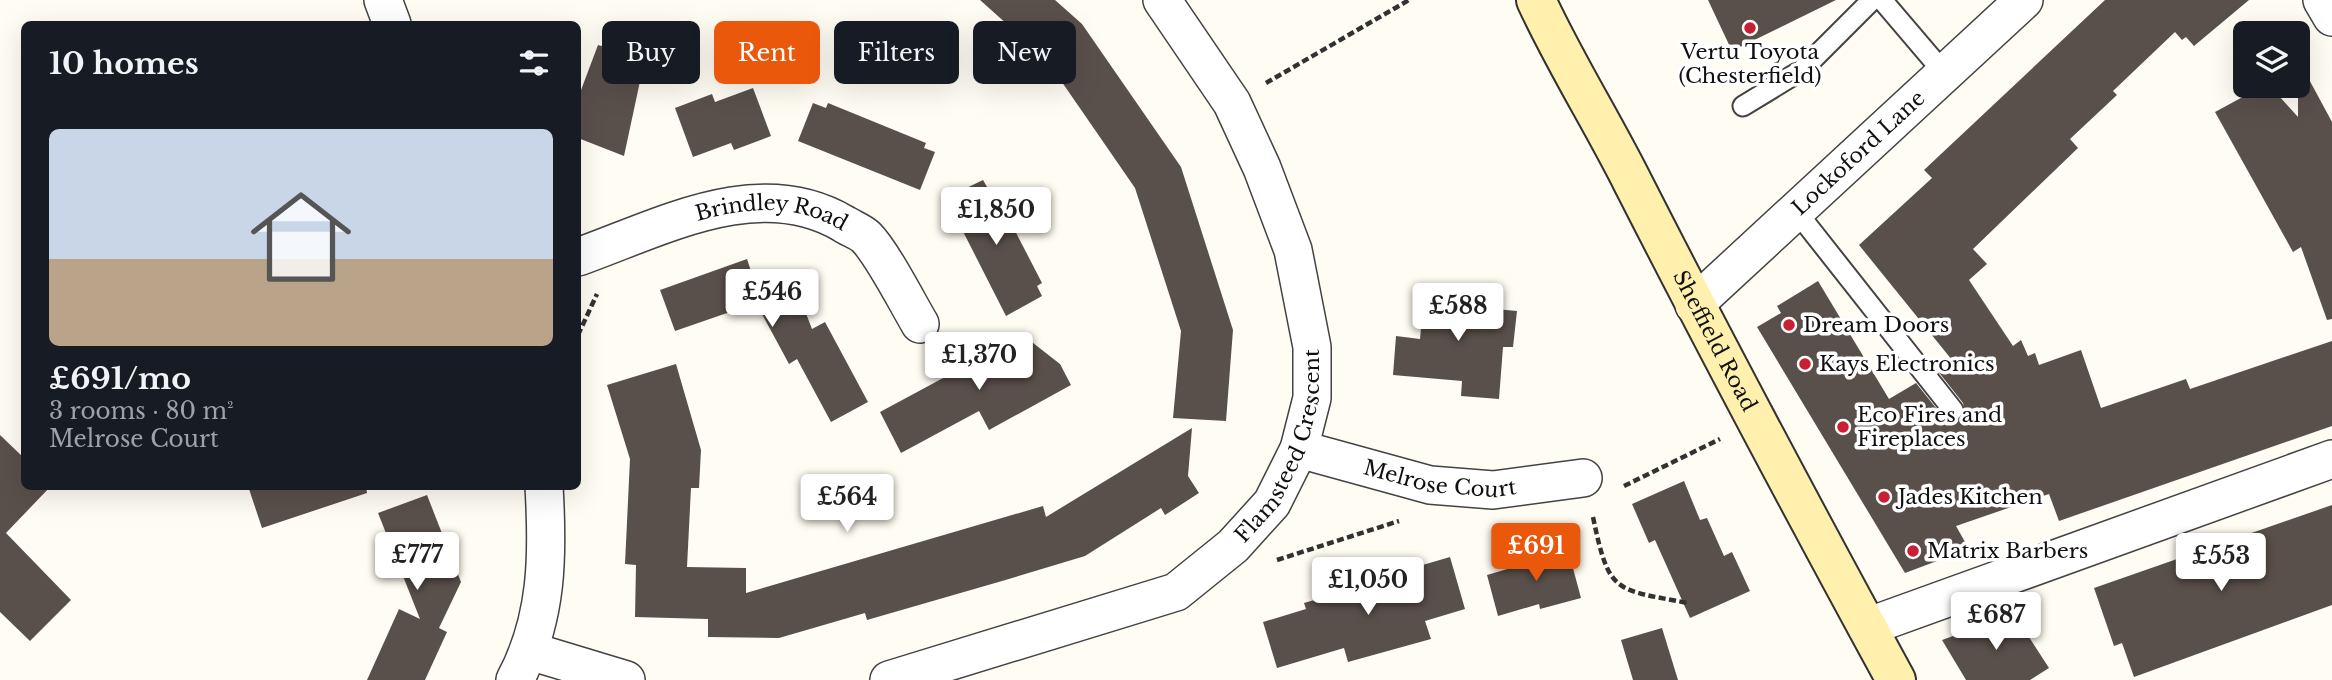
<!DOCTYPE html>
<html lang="en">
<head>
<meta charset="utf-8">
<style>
	:root { --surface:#171b24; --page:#20242c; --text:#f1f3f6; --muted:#9ea1a6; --line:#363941; --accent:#ea580c }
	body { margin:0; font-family:"Libre Baskerville",serif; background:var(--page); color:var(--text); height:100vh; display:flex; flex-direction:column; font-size:26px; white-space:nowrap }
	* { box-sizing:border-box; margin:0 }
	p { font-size:23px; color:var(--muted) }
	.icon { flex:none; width:38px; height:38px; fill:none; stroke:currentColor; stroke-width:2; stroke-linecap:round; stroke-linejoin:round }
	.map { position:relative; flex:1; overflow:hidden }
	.details { position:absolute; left:21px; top:21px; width:560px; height:469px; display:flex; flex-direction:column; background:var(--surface); border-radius:10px; box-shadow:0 7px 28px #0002 }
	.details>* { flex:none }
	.hud { position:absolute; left:602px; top:21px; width:665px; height:63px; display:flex; gap:14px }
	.fabs { position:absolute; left:2233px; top:21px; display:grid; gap:14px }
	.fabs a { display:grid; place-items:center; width:77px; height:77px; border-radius:10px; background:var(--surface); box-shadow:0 7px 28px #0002; font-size:35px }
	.price { position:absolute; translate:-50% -60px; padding:0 16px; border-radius:7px; background:#fff; color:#222; font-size:23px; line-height:46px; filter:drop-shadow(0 2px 4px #0008) }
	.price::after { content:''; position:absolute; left:50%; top:42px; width:21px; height:16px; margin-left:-10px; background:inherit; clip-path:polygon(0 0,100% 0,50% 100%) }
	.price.selected { background:var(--accent); color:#fff }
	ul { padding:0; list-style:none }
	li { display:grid; align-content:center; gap:14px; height:371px; padding:0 28px }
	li+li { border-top:2px solid var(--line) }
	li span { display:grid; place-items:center; height:217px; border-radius:10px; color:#555 }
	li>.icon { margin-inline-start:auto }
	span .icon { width:126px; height:126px; fill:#fffc; stroke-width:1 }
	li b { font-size:30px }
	h2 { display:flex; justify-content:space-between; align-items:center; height:84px; padding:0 28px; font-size:30px }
	.chip { padding:0 24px; border-radius:10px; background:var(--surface); box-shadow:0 7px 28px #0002; font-size:24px; line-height:63px }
	.chip.selected { background:var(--accent); color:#fff }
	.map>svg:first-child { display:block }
	.building { fill:#5a504b }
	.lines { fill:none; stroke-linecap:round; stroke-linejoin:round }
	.service-casing { stroke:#434343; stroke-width:23 }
	.minor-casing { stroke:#434343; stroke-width:40 }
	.secondary-casing { stroke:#323232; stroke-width:42 }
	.path { stroke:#323232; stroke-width:4.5; stroke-dasharray:7 3.5; stroke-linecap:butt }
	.service { stroke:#fff; stroke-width:19 }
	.minor { stroke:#fff; stroke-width:37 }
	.secondary { stroke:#fff0ae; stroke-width:38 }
	.poi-dot { fill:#ca1e33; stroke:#fff; stroke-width:2.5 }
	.labels { text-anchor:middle; stroke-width:7; stroke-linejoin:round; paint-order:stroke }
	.poi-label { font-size:21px; fill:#101010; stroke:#fff; text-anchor:start }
	.street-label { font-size:21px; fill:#101010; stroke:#fff }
</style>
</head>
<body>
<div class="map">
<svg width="2332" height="680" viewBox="0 0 2332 680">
	<rect width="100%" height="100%" fill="#fffcf3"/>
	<path class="building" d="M 980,0 L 1055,0 L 1082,24 L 1181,167 L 1233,330 L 1226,421 L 1173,418 L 1181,331 L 1135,188 L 1046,59 Z
		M 1708,0 L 1836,0 L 1732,51 Z
		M 2105,0 L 2249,0 L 2194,46 L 2186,37 L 2182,40 L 2175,32 L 2113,91 L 2117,95 L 2070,139 L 2078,148 L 1973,249 L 1987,264 L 1969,280 L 2013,346 L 2021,340 L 2028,356 L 2035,353 L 2039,365 L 2081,350 L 2101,408 L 2186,379 L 2190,389 L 2332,341 L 2332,426 L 2059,521 L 2049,494 L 1956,526 L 1969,549 L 1905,573 L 1757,327 L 1781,313 L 1777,306 L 1818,281 L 1889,399 L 1916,383 L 1944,418 L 1954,422 L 1961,419 L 1965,414 L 1963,403 L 1937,370 L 1952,360 L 1859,245 L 1932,178 L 1924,170 Z
		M 598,45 L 645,58 L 624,156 L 578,138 L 578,98 Z
		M 2298,59 L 2332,122 L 2332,319 L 2327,320 L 2301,247 L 2293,252 L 2215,112 L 2263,86 L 2270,86 L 2298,117 Z
		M 753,88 L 771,136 L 734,150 L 731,143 L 693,157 L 675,108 L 712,94 L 715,102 Z
		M 813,103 L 826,108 L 828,103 L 926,143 L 924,148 L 935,152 L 920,190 L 798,141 Z
		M 983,180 L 990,192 L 994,190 L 1042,283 L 1037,286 L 1042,296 L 1006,316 L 946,198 Z
		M 747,259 L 760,298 L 795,285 L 812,329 L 825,322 L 868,402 L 831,422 L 797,359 L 789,364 L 756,303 L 675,331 L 660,290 Z
		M 1425,285 L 1465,289 L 1463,306 L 1517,311 L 1513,347 L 1503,347 L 1499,399 L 1461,396 L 1462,381 L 1393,375 L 1396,336 L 1420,339 Z
		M 1019,332 L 1060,364 L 1071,385 L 989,430 L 979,411 L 901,453 L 880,412 L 945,377 L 943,372 Z
		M 676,364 L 701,450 L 699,488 L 691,488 L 687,567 L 746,568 L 746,593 L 1043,506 L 1046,517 L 1192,428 L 1188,476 L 1199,493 L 1165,515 L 1161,508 L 1085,556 L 1002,581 L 867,620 L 865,613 L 779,638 L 708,637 L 708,619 L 635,617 L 636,565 L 625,564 L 630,459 L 607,385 Z
		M 0,435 L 24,458 L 24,486 L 51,486 L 6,533 L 71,600 L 30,641 L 0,612 Z
		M 1684,481 L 1700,520 L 1707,518 L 1724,556 L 1732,552 L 1750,591 L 1690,618 L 1655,540 L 1649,543 L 1632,504 Z
		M 248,486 L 366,486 L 367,493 L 262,528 Z
		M 427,495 L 461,582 L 439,628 L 447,632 L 425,680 L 367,680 L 399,609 L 420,619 L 378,513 Z
		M 2332,505 L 2332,605 L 2134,677 L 2122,643 L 2114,646 L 2094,588 Z
		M 1567,546 L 1581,598 L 1540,609 L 1539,604 L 1498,616 L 1487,575 L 1528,563 L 1526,557 Z
		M 1450,557 L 1465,609 L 1425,621 L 1431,639 L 1348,662 L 1344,648 L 1277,668 L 1263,622 L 1306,609 L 1304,603 L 1345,591 L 1346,595 L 1411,575 L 1409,569 Z
		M 2014,614 L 2049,668 L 2030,680 L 1966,680 L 1942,640 Z
		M 1662,628 L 1678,680 L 1633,680 L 1621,640 Z"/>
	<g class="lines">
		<g class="service-casing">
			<path id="service" d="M 1882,0 L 1945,74
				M 1743,106 L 1802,70 L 1872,0
				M 1796,211 L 1953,410"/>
		</g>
		<g class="minor-casing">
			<g id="minor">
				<path d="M 383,0 L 392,24"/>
				<path d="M 2322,0 L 2332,17"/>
				<path id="s1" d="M 578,257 C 660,228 759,173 844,224 C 850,228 861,232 866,237 C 882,253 907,302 920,324"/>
				<path id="s2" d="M 1694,305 L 2024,0"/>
				<path id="s3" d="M 1299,449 L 1430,485 L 1493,490 L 1583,478"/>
				<path d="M 1867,627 L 2332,459"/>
				<path d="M 530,651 L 626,680"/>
				<path d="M 515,680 C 548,618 548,555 544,486"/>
				<path id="s4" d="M 889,680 L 1176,592 L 1233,546 L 1272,503 L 1299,449 L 1312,398 L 1312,347 L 1293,250 L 1262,168 L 1232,103 L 1162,0"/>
			</g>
		</g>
		<g class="secondary-casing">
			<g id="secondary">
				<path id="s5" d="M 1536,0 C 1565,63 1602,121 1633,183 C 1718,350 1806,515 1896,680"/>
			</g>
		</g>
		<path class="path" d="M 1266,83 L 1409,0
			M 578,335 L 597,294
			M 1624,486 L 1720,439
			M 1593,517 C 1609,594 1614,589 1688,603
			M 1277,560 L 1399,521"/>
		<use href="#service" class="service"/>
		<use href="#minor" class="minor"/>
		<use href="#secondary" class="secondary"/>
	</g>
	<g class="poi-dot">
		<circle cx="1750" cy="28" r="7"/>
		<circle cx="1789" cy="325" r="7"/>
		<circle cx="1805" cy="364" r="7"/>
		<circle cx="1843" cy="427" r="7"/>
		<circle cx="1884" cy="497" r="7"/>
		<circle cx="1913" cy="551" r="7"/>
	</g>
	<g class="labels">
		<g class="poi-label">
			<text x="1750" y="59" text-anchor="middle">Vertu Toyota<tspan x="1750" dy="24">(Chesterfield)</tspan></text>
			<text x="1803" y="332">Dream Doors</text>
			<text x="1819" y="371">Kays Electronics</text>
			<text x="1857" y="422">Eco Fires and<tspan x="1857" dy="24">Fireplaces</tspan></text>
			<text x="1898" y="504">Jades Kitchen</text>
			<text x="1927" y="558">Matrix Barbers</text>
		</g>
		<g class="street-label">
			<text dy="7" stroke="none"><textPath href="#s2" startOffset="224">Lockoford Lane</textPath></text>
			<text dy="7" stroke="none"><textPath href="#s1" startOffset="203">Brindley Road</textPath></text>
			<text dy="7" stroke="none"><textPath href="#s5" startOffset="385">Sheffield Road</textPath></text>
			<text dy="7" stroke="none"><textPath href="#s4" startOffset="488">Flamsteed Crescent</textPath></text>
			<text dy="7" stroke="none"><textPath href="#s3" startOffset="145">Melrose Court</textPath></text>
		</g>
	</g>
</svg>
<div class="fabs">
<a><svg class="icon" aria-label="layers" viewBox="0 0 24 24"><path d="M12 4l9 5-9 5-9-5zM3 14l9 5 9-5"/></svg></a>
</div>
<b class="price" style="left:996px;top:247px">£1,850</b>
<b class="price" style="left:772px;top:329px">£546</b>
<b class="price" style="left:1458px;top:343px">£588</b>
<b class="price" style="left:979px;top:392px">£1,370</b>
<b class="price" style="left:847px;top:534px">£564</b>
<b class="price selected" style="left:1536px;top:583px">£691</b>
<b class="price" style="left:417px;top:592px">£777</b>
<b class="price" style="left:2221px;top:593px">£553</b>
<b class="price" style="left:1368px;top:617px">£1,050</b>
<b class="price" style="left:1996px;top:652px">£687</b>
<div class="hud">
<a class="chip">Buy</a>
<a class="chip selected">Rent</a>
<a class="chip">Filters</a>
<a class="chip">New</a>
</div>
<section class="details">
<h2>10 homes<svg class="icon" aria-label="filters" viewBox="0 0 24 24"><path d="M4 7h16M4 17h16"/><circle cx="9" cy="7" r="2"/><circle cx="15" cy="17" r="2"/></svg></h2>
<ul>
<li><span style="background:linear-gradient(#c9d6e8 60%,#b9a48a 0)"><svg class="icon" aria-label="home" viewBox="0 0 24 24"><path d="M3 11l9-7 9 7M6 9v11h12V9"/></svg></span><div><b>£691/mo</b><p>3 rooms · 80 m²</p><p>Melrose Court</p></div></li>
</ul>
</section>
</div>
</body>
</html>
